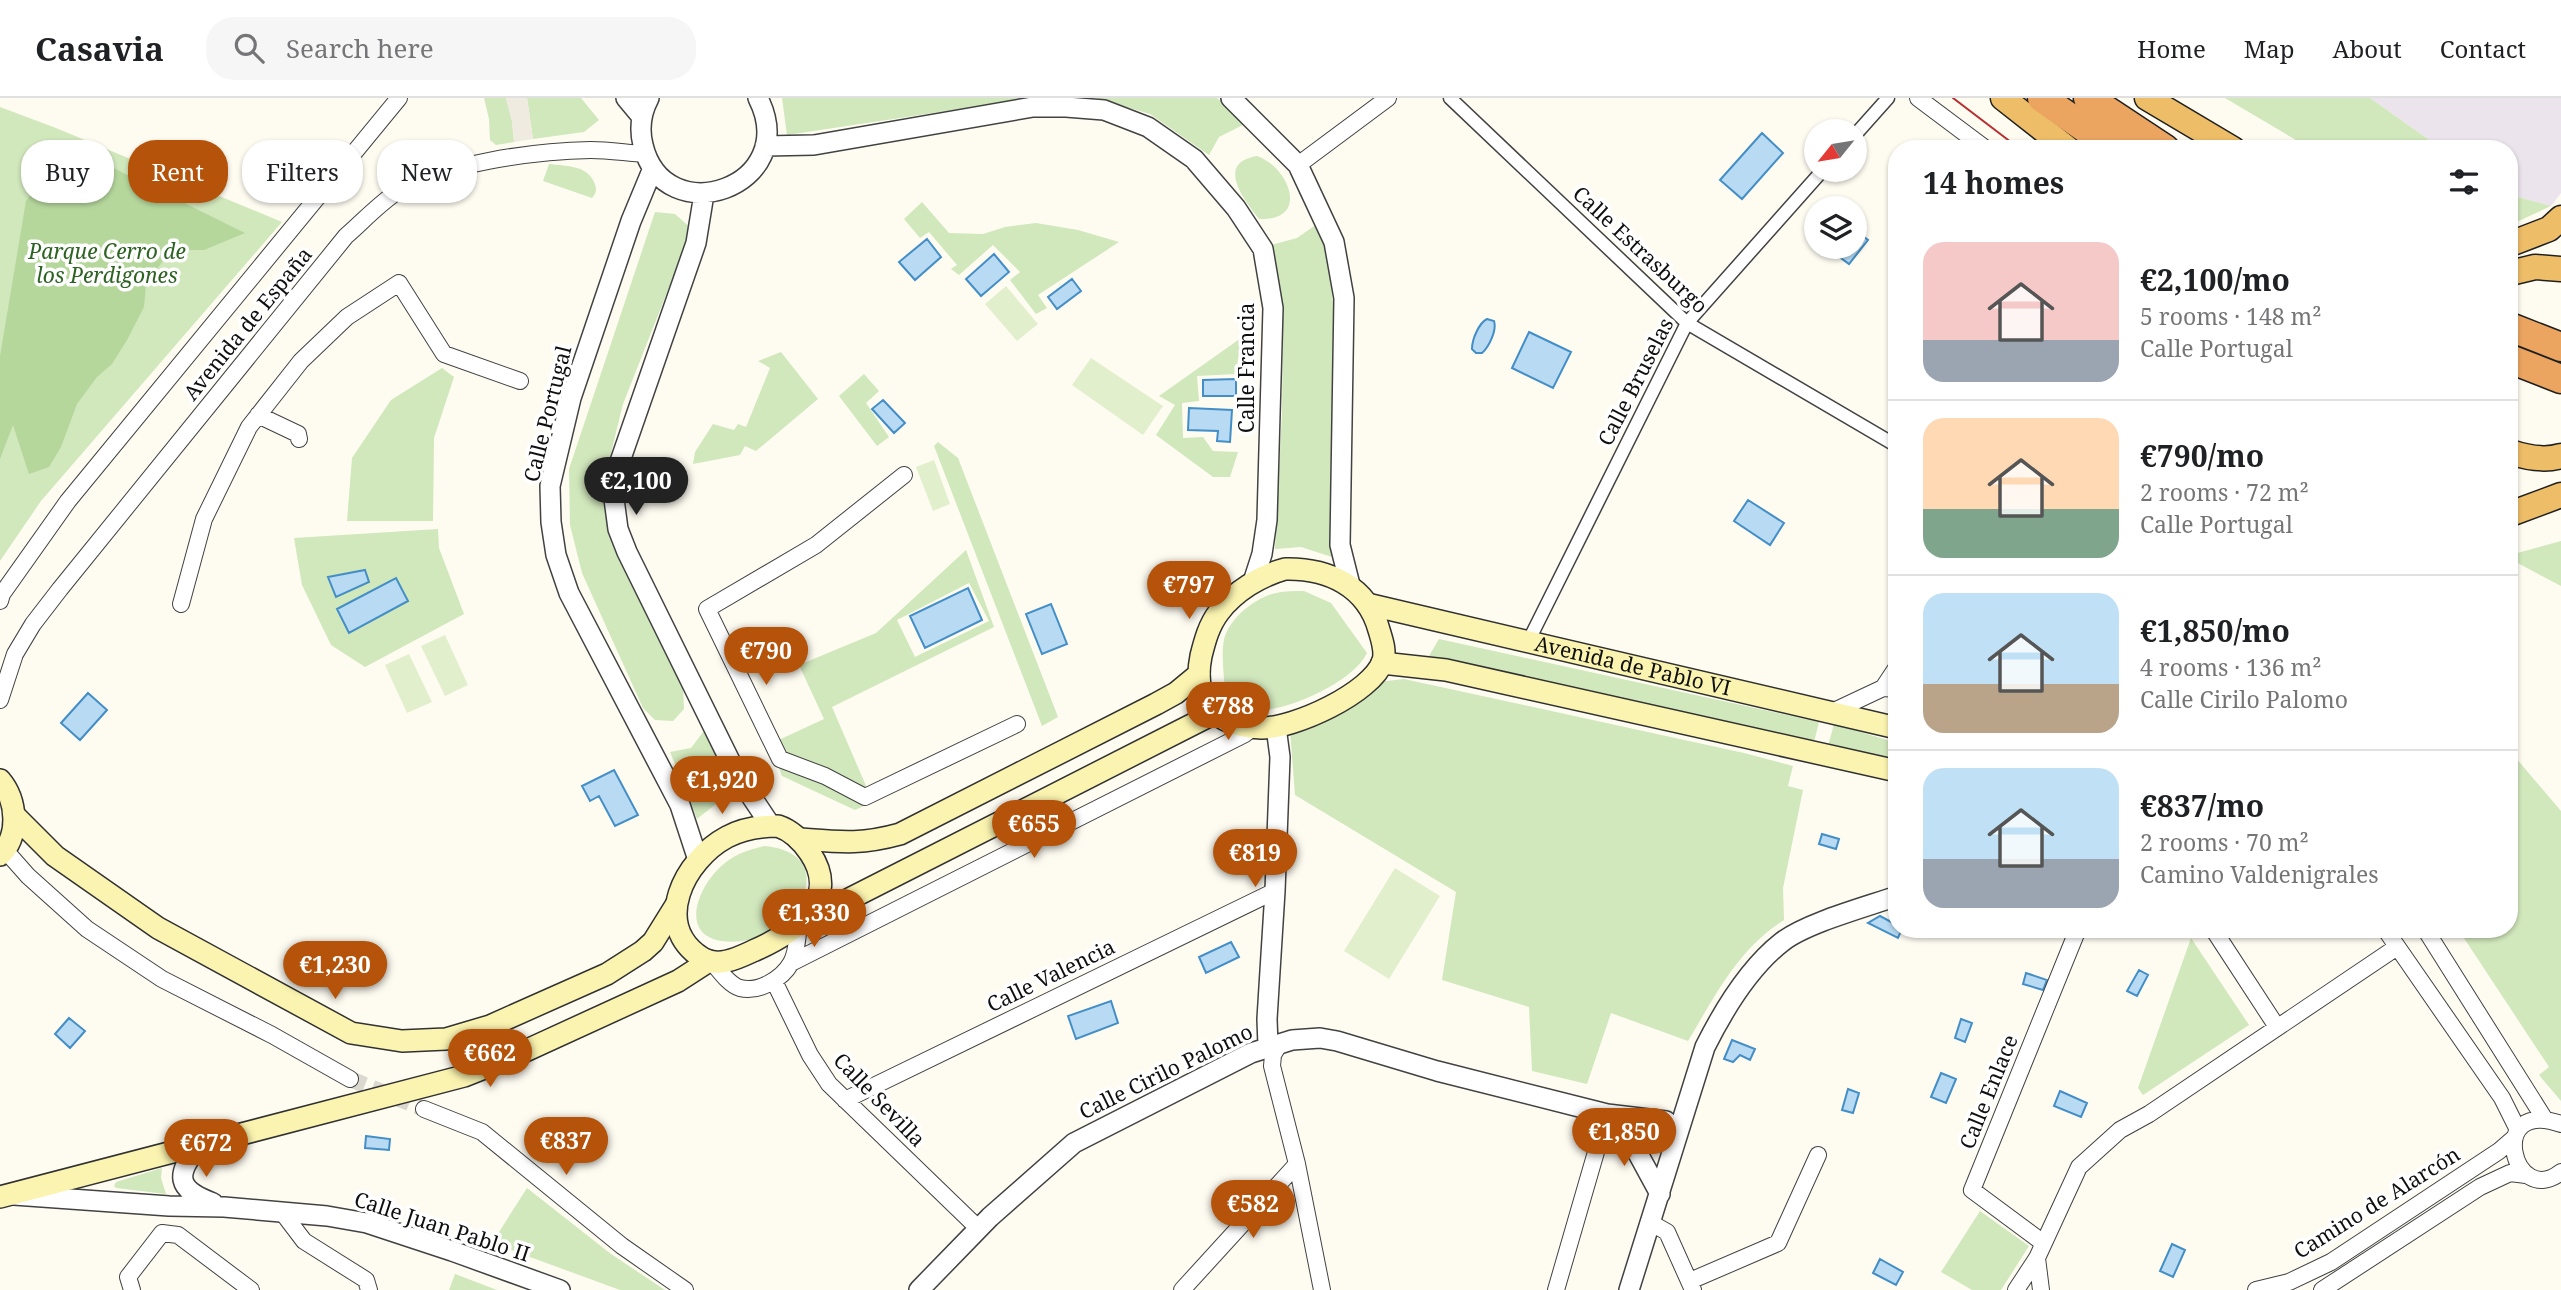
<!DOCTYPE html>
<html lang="en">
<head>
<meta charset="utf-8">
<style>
	:root { --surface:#fff; --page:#f6f6f6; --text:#202124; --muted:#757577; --line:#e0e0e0; --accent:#b45309 }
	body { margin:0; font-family:"Noto Serif",serif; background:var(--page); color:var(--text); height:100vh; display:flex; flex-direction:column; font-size:26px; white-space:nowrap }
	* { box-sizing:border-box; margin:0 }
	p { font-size:23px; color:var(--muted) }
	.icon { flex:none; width:38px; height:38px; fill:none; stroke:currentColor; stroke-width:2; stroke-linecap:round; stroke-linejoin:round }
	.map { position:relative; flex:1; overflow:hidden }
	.panel { position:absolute; left:1888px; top:42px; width:630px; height:798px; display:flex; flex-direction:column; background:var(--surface); border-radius:28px; box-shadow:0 2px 5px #0004 }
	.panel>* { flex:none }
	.banner { position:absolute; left:21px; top:42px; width:665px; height:63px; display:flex; gap:14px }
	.needle { width:46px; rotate:240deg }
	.fabs { position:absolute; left:1804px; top:21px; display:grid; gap:14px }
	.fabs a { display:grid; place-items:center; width:63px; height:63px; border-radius:50%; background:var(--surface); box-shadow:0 2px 5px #0004; font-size:35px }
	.price { position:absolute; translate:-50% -60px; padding:0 16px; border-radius:24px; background:var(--accent); color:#fff; font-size:23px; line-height:46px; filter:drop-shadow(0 2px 4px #0008) }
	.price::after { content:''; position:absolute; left:50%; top:42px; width:21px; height:16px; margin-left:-10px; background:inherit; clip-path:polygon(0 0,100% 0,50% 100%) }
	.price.on { background:#222; color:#fff }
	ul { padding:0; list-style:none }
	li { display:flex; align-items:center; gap:21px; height:175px; padding:0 35px }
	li+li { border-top:2px solid var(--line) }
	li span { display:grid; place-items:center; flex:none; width:196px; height:140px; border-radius:21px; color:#555 }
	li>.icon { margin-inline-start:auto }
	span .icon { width:84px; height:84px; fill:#fffc; stroke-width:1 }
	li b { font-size:30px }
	h2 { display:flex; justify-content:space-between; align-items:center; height:84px; padding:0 35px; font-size:30px }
	.tag { padding:0 24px; border-radius:28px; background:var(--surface); box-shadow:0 2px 5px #0004; font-size:24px; line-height:63px }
	.tag.on { background:var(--accent); color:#fff }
	header { display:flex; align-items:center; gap:42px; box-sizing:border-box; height:98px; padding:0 35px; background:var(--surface); border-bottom:2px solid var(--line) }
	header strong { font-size:33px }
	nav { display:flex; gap:38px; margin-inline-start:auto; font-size:24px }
	.search { width:490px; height:63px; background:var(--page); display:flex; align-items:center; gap:18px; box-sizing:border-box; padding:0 24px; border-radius:28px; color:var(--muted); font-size:26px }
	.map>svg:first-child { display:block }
	.industrial { fill:#ece4ed }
	.green { fill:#d1e7bc; fill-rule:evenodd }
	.forest { fill:#b5d79c }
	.pitch { fill:#e2efcd }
	.plaza { fill:#efebe0 }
	.water { fill:#b8dbf3; stroke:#438ec6; stroke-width:2 }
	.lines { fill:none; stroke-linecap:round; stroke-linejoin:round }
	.minor-tunnel { stroke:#dad8cf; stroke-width:16; stroke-dasharray:16 8; stroke-linecap:butt }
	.pedestrian-casing { stroke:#424242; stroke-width:15 }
	.minor-casing { stroke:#424242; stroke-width:18 }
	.tertiary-casing { stroke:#424242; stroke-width:22 }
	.secondary-casing { stroke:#313131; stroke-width:24 }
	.trunk-casing { stroke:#202020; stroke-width:27 }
	.motorway-casing { stroke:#202020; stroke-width:31 }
	.pedestrian { stroke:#fff; stroke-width:12 }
	.minor { stroke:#fff; stroke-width:16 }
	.tertiary { stroke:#fff; stroke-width:19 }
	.secondary { stroke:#fbf4b0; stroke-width:21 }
	.trunk { stroke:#eebd68; stroke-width:24 }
	.motorway { stroke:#eca561; stroke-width:28 }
	.tram { stroke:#b82d30; stroke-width:2 }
	.labels { text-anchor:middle; stroke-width:7; stroke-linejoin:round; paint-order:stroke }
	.street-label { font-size:21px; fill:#0f0f0f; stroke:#fff }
	.park-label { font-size:21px; font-style:italic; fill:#2d6322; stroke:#fff }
</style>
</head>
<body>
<header>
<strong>Casavia</strong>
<div class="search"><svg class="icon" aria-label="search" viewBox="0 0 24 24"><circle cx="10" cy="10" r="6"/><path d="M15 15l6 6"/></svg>Search here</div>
<nav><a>Home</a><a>Map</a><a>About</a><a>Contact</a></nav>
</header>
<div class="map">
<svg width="2561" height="1192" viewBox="0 0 2561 1192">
	<rect width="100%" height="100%" fill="#fefcf1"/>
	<path class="industrial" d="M 2370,0 L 2561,0 L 2561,95 L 2551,108 L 2510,97 L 2510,51 L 2442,51 Z"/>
	<path class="green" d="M 484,0 L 506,0 L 512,23 L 514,44 L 496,47 L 490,42 L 489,21 Z
		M 527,0 L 581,0 L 599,22 L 584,34 L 533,41 Z
		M 782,0 L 1033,0 L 787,37 Z
		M 1096,0 L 1217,0 L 1247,25 L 1219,39 L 1209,57 L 1150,16 Z
		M 2225,0 L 2370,0 L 2442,51 L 2311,51 Z
		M 0,9 L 56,30 L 282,124 L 41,403 L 0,463 Z
		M 1257,58 C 1289,69 1311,123 1259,121 C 1244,102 1215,65 1257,58 Z
		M 549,66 C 565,68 587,67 594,84 C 597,91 597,94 592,100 L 543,83 Z
		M 2510,97 L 2551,108 L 2510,127 Z
		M 922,104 L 949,135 L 983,136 L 1005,129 L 1036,125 L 1078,132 L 1119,144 L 1038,197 L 1047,210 L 1036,216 L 1010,182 L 1020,174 L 993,147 L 959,177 L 951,171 L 957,167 L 929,134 L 920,140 L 904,121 Z
		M 655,114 L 675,116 L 692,131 L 623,306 L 609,363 L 605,401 L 611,441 L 683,588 L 684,611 L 673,623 L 655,622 L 643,610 L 582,475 L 570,427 L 569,371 Z
		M 1317,126 L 1327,153 L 1334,214 L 1332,459 L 1301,449 L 1275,451 L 1282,316 L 1283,222 L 1271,147 L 1297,140 Z
		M 1241,240 L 1236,276 L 1197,278 L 1199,303 L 1182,305 L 1183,340 L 1203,339 L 1213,353 L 1238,354 L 1230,379 L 1213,379 L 1156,337 L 1175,307 L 1159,298 Z
		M 781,254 L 818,301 L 756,353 L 745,348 L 740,357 L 693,366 L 695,354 L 713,326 L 734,332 L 738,326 L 746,329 L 770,270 L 758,263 Z
		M 442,270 L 454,279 L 434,340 L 433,423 L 347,423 L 352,360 L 391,302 Z
		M 864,276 L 879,293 L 866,305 L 889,339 L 877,348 L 839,298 Z
		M 938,344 L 958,360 L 1058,619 L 1042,628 L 934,348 Z
		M 438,431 L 439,450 L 464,516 L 365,569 L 331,547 L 302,487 L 294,440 Z
		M 2561,443 L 2561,488 L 2510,461 L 2510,457 Z
		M 966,452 L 994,529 L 832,609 L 873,704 L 855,712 L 782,678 L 770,646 L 824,621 L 799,567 L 876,535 ZM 969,485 L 989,523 L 915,559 L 897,522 Z
		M 1304,493 L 1331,505 L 1367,555 C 1353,585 1281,617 1249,612 C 1240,610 1233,604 1226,597 C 1224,583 1221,555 1224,542 C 1229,520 1255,500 1276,495 C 1285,493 1295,493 1304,493 Z
		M 1439,541 L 1819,624 L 1814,644 L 1429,558 Z
		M 1404,581 L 1744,655 L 1793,668 L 1788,688 L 1803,692 L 1783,790 L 1784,822 C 1738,851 1715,898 1688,943 L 1611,915 L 1587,986 L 1532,973 L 1529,909 L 1442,882 L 1456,794 L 1295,697 L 1290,632 L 1378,584 Z
		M 1834,626 L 1897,645 L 1897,662 L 1828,648 Z
		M 707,629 L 744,701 L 717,705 L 697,721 L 670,654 L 691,650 Z
		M 2510,653 L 2561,713 L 2561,1003 L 2539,977 L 2549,969 L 2458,831 L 2510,831 Z
		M 764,748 C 849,755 792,853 722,843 C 676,836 701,783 725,765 C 737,755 749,752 764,748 Z
		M 2191,840 L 2249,927 L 2143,997 L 2138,990 Z
		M 162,1070 L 161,1080 L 166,1096 L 116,1090 L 114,1088 L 116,1084 Z
		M 527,1090 L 611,1156 L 665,1192 L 620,1192 L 492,1145 Z
		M 1980,1113 L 2029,1148 L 2001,1192 L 1972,1192 L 1941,1174 Z
		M 455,1176 L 497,1192 L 449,1192 Z"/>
	<path class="forest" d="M 67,47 L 245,135 L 204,152 L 171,152 L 146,186 L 144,209 L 127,242 L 112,266 L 97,279 L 77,306 L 61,349 L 49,369 L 29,376 L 13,327 L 0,361 L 0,258 L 26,103 Z"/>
	<path class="pitch" d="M 1006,188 L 1038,226 L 1017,243 L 985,206 Z
		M 1091,260 L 1163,308 L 1143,337 L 1072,287 Z
		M 934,362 L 950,406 L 933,413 L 916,369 Z
		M 445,537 L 468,587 L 445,598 L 421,548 Z
		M 409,556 L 432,604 L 407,615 L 385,567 Z
		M 1395,770 L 1440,798 L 1389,881 L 1344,853 Z"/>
	<path class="plaza" d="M 506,0 L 527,0 L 533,41 L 514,44 L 512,23 Z"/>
	<path class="water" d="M 1762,35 L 1783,55 L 1742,101 L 1720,82 Z
		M 1855,132 L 1868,142 L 1849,166 L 1830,152 L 1818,149 L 1855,149 Z
		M 927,141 L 941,159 L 915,182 L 899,164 Z
		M 994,156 L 1009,174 L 981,198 L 966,181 Z
		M 1072,181 L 1081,193 L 1057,211 L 1048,199 Z
		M 1487,221 L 1494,223 C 1497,232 1489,249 1482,255 L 1476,255 L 1472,251 C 1472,241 1479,225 1487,221 Z
		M 1529,234 L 1571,254 L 1553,290 L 1512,270 Z
		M 1236,281 L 1236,298 L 1203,298 L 1203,282 Z
		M 883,302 L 905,325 L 894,335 L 872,311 Z
		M 1189,310 L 1232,312 L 1230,344 L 1217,343 L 1218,333 L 1188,332 Z
		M 1748,402 L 1784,425 L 1770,447 L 1734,423 Z
		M 365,472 L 369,484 L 336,499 L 328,479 Z
		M 396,480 L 408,503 L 349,535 L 337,511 Z
		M 968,490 L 982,522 L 925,550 L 910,518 Z
		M 1051,506 L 1067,546 L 1042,556 L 1026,516 Z
		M 88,595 L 107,612 L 80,642 L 61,625 Z
		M 614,672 L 638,717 L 615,728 L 599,698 L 590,703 L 582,688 Z
		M 1822,736 L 1839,741 L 1836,751 L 1819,746 Z
		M 1880,818 L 1897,827 L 1897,831 L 1902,831 L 1898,840 L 1868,825 Z
		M 1231,844 L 1239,859 L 1206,875 L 1199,859 Z
		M 2139,872 L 2148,877 L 2137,898 L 2127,893 Z
		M 2026,875 L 2047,882 L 2043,892 L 2023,886 Z
		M 1111,903 L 1118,925 L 1076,941 L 1068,918 Z
		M 69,920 L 85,933 L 70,950 L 55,936 Z
		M 1961,921 L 1972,925 L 1965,944 L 1955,940 Z
		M 1732,942 L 1755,951 L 1750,962 L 1740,957 L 1733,964 L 1724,961 Z
		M 1941,975 L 1956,981 L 1946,1005 L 1931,999 Z
		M 1848,991 L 1859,995 L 1853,1015 L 1842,1012 Z
		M 2060,993 L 2087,1005 L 2081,1019 L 2054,1008 Z
		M 366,1038 L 390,1041 L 389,1052 L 365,1050 Z
		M 2172,1146 L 2185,1152 L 2173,1179 L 2160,1173 Z
		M 1880,1161 L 1903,1174 L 1896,1187 L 1873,1175 Z"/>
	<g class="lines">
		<path class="minor-tunnel" d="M 350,981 L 424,1011"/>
		<g class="pedestrian-casing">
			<path id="pedestrian" d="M 1450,0 L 1687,225 L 1897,348
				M 1855,37 L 1888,0
				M 1528,544 L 1687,225 L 1823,72"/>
		</g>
		<g class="minor-casing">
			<path id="minor" d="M 1918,0 L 1986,51
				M 1298,67 L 1388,0
				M 258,317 L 298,336 L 299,341
				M 904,377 L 816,447 L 707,511 L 780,661 L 825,678 L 865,699 L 1017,626
				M 0,503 L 2,496 L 68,403 L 399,0
				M 181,506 L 204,421 L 249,329 L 301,263 L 347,219 L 399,185 L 444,256 L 520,283
				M 1883,590 L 1897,569
				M 0,602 L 15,556 L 33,526 L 60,491 L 346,138 C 362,124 377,108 394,96 C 441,65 536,53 591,52 C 609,52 627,55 645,56
				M 1832,614 L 1883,590 L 1897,591
				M 5,752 L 28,778 L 87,831 L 162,881 L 272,937 L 350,981
				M 2213,831 L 2277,929
				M 2385,831 L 2502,1000 L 2518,1032
				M 2425,831 L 2544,1020
				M 712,864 C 719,872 729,887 740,890 C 758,895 782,881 791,865 C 797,855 797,840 799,828
				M 791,865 L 1245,636 L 1254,629
				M 774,883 L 810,957 L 829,986 L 979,1131
				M 1280,945 L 1273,957 L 1272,968 L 1297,1066 L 1322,1192
				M 845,1002 L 1275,793
				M 424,1011 L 482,1034 L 622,1148 L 685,1192
				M 2561,1026 C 2485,999 2513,1112 2561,1074
				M 282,1114 L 304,1143 L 366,1182 L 369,1192
				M 1651,1125 L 1667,1134 L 1693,1192
				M 2042,1144 L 1972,1092 L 2078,831
				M 2037,1160 L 2041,1192
				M 1690,1183 L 1778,1145 L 1818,1057
				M 132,1192 L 128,1179 L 162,1135 L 178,1137 L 251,1192
				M 1182,1192 L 1297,1066
				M 1556,1192 L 1607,1016
				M 2016,1192 L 2037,1160 L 2079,1069 L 2120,1032 L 2149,1016 L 2397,849
				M 2256,1192 L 2289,1184 L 2331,1164 L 2499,1053 L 2514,1040
				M 2322,1192 L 2480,1089 L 2510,1075 L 2526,1077"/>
		</g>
		<g class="tertiary-casing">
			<path id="tertiary" d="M 626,0 L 641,18
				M 649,0 C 641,15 639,31 643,47 C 664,136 803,89 758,0
				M 1231,0 L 1298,67 L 1334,144 L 1344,200 L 1340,447 L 1350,487
				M 765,48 L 814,47 L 1033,9 L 1066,9 L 1104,12 L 1148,29 L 1194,61 L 1236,110 L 1263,151 L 1273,210 L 1267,422 L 1262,456 L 1253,484
				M 653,70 L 631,123 L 571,300 L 550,388 L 551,424 L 556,457 L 569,495 L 680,707 L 698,762
				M 704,96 L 696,145 L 617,372 L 614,401 L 618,431 L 627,454 L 737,677 L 771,728
				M 1268,948 L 1267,921 L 1275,793 L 1280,659 L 1276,629
				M 1620,1025 C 1639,1035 1657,1045 1678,1035
				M 1622,1026 L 1660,1096
				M 199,1048 C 175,1077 176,1091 213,1105
				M 14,1097 L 169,1108 L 224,1109 L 327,1118 L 367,1125 L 452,1153 L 560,1192
				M 919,1192 L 990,1119 L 1074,1045 L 1251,955 L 1292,942 L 1320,940 L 1337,943 L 1437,973 L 1607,1016 L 1666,1023 L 1678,1035
				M 1629,1192 L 1705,949 C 1723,913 1750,869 1782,844 C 1806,825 1866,809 1897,798"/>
		</g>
		<g class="secondary-casing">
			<g id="secondary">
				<path d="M 1285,471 C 1328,470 1367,488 1379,532 C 1382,542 1386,553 1383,563 C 1372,595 1293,631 1261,630 C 1215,628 1192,603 1201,558 C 1205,542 1209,527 1219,514 C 1235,493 1260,478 1285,471 Z"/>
				<path id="s1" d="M 1367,506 L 1897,630"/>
				<path d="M 1382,565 L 1446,572 L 1897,673"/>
				<path d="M 0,682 C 17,702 20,738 0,757"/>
				<path d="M 15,718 L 55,758 L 158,830 L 351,935 L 402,943 L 446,941 L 490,928 L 607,876 L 643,853 L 653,844 L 676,807"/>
				<path d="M 778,728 C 793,733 802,743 810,755 C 843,804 792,836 753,853 C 738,860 718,870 702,860 C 651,827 684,762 727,739 C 742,731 761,728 778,728 Z"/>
				<path d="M 799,741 C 840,744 860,747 900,736 L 1156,606 L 1176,595 L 1199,576"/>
				<path d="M 802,825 L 1215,615"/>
				<path d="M 0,1099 L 464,978 L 512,959 L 678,883 L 709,863"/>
			</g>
		</g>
		<g class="trunk-casing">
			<path id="trunk" d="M 2003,0 L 2068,51
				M 2147,0 L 2233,51
				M 2510,146 L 2549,131 L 2561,120
				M 2510,175 L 2535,169 L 2561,171
				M 2510,354 C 2525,359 2545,363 2561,358
				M 2510,416 L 2561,397"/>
		</g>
		<g class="motorway-casing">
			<path id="motorway" d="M 2042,0 L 2115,51
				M 2088,0 L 2165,51
				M 2510,229 L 2561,249
				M 2510,261 L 2561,281"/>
		</g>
		<use href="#pedestrian" class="pedestrian"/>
		<use href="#minor" class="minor"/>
		<use href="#tertiary" class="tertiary"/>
		<use href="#secondary" class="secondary"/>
		<use href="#trunk" class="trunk"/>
		<use href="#motorway" class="motorway"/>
		<path class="tram" d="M 1953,0 L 2020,51"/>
	</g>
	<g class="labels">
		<g class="street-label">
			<text transform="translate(1640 152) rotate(43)" y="7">Calle Estrasburgo</text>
			<text transform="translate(248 226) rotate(-51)" y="7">Avenida de España</text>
			<text transform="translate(1247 270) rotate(-90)" y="7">Calle Francia</text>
			<text transform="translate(1636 284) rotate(-63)" y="7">Calle Bruselas</text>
			<text transform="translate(548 316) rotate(-76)" y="7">Calle Portugal</text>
			<text dy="7" stroke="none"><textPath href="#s1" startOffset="273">Avenida de Pablo VI</textPath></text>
			<text transform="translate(1051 878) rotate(-26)" y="7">Calle Valencia</text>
			<text transform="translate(1166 974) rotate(-26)" y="7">Calle Cirilo Palomo</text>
			<text transform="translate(1989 994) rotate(-68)" y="7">Calle Enlace</text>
			<text transform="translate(879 1002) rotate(46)" y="7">Calle Sevilla</text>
			<text transform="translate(2377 1105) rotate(-32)" y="7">Camino de Alarcón</text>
			<text transform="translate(442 1129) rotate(18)" y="7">Calle Juan Pablo II</text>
		</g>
		<g class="park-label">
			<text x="107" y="161">Parque Cerro de<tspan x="107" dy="24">los Perdigones</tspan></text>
		</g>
	</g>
</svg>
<div class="fabs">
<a><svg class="needle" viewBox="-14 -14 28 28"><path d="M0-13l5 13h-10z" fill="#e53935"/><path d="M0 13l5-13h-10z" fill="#757577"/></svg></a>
<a><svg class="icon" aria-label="layers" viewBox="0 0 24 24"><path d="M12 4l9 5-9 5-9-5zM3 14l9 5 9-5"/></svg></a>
</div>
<b class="price on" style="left:636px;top:419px">€2,100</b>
<b class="price" style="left:1189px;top:523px">€797</b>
<b class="price" style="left:766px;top:589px">€790</b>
<b class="price" style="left:1228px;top:644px">€788</b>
<b class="price" style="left:722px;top:718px">€1,920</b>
<b class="price" style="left:1034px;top:762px">€655</b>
<b class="price" style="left:1255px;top:791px">€819</b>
<b class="price" style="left:814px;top:851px">€1,330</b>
<b class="price" style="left:335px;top:903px">€1,230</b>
<b class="price" style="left:490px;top:991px">€662</b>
<b class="price" style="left:1624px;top:1070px">€1,850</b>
<b class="price" style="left:566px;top:1079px">€837</b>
<b class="price" style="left:206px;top:1081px">€672</b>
<b class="price" style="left:1253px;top:1142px">€582</b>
<div class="banner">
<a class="tag">Buy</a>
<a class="tag on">Rent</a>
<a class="tag">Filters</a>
<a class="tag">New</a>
</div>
<section class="panel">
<h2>14 homes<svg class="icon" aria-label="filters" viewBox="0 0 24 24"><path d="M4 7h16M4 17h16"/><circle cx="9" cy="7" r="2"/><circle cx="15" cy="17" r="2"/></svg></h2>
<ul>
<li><span style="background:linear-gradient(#f6c9c9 70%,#9aa5b1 0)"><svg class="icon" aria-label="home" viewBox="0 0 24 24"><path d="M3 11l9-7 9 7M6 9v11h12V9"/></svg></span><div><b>€2,100/mo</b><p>5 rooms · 148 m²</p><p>Calle Portugal</p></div></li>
<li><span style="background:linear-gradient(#ffd9b3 65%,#7fa58c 0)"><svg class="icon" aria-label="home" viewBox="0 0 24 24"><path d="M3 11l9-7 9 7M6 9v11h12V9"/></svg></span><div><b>€790/mo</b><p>2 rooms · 72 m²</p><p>Calle Portugal</p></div></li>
<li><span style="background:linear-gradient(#bfe0f5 65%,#b9a48a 0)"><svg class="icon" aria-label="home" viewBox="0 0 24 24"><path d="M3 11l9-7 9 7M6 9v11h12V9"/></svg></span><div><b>€1,850/mo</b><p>4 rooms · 136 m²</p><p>Calle Cirilo Palomo</p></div></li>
<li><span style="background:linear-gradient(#bfe0f5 65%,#9aa5b1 0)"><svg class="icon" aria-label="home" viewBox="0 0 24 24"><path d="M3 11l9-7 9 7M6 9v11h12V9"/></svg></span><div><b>€837/mo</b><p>2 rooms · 70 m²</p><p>Camino Valdenigrales</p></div></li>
</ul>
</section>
</div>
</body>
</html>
